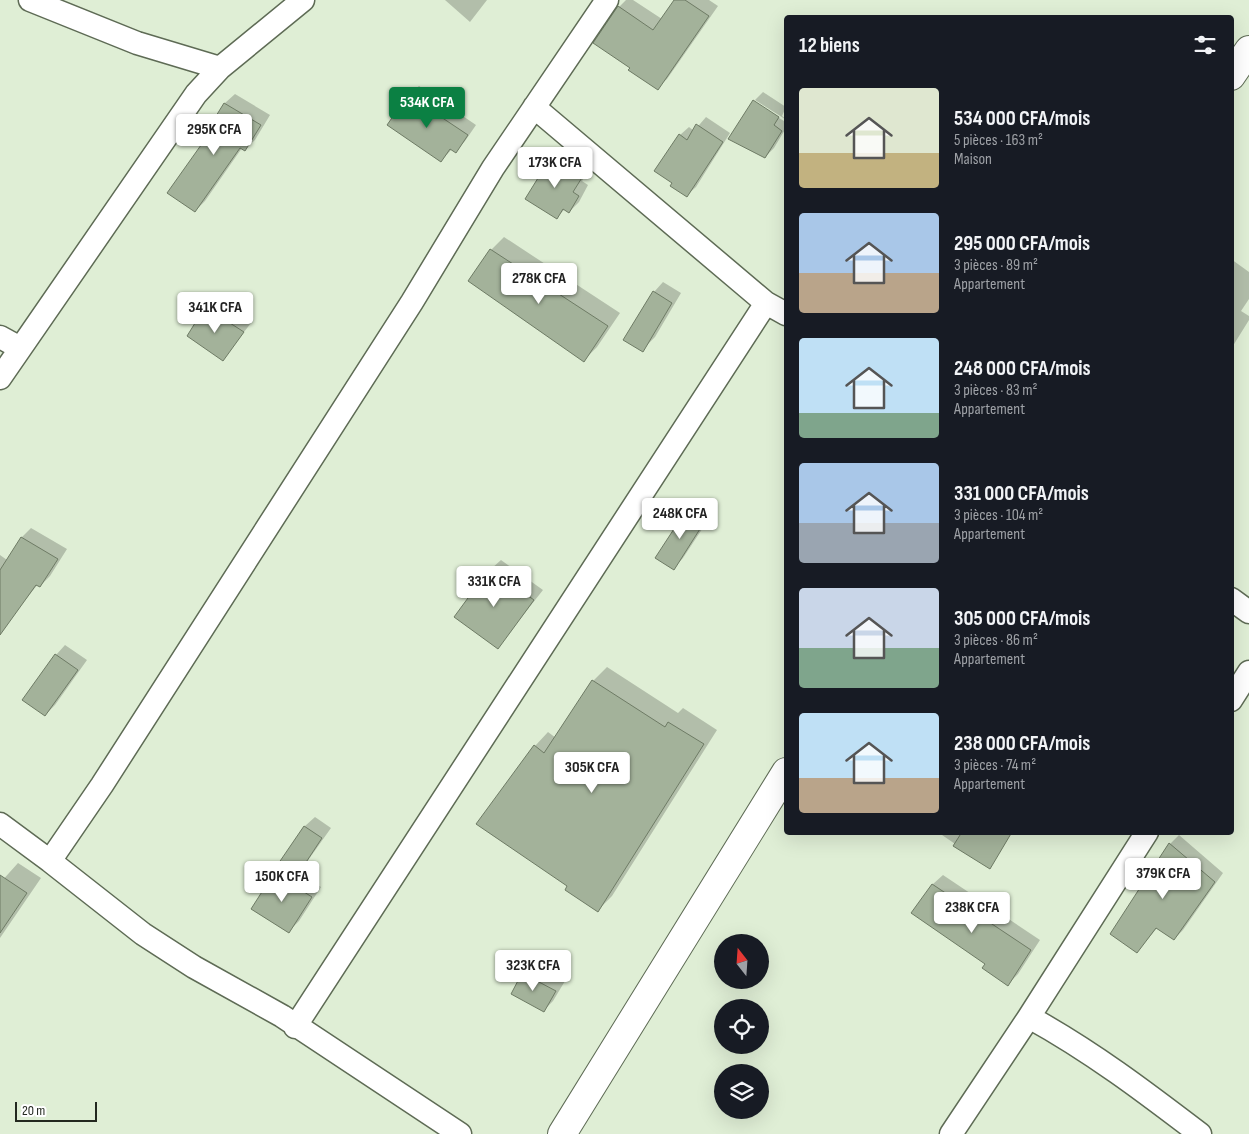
<!DOCTYPE html>
<html lang="fr">
<head>
<meta charset="utf-8">
<style>
	:root { --surface:#171b24; --page:#20242c; --text:#f1f3f6; --muted:#9ea1a6; --accent:#0b8043 }
	body { margin:0; font-family:"Sofia Sans Condensed",sans-serif; background:var(--page); color:var(--text); height:100vh; display:flex; flex-direction:column; font-size:19px; white-space:nowrap }
	* { box-sizing:border-box; margin:0 }
	p { font-size:16px; color:var(--muted) }
	.icon { flex:none; width:28px; height:28px; fill:none; stroke:currentColor; stroke-width:2; stroke-linecap:round; stroke-linejoin:round }
	.map { position:relative; flex:1; overflow:hidden }
	.panel { position:absolute; left:784px; top:15px; width:450px; height:820px; display:flex; flex-direction:column; background:var(--surface); border-radius:5px; box-shadow:0 5px 20px #0002 }
	.panel>* { flex:none }
	.needle { width:32px; rotate:343deg }
	.controls { position:absolute; left:714px; top:934px; display:grid; gap:10px }
	.controls a { display:grid; place-items:center; width:55px; height:55px; border-radius:50%; background:var(--surface); box-shadow:0 5px 20px #0002; font-size:25px }
	.scale { position:absolute; left:15px; bottom:12px; width:82px; box-sizing:border-box; padding-left:5px; border:2px solid #23281f; border-top:0; font-size:14px; line-height:18px; white-space:nowrap; color:#23281f; -webkit-text-stroke:4px #fff; paint-order:stroke }
	.price { position:absolute; translate:-50% -42px; padding:0 11px; border-radius:5px; background:#fff; color:#222; font-size:16px; line-height:32px; filter:drop-shadow(0 1px 2px #0008) }
	.price::after { content:''; position:absolute; left:50%; top:30px; width:15px; height:11px; margin-left:-8px; background:inherit; clip-path:polygon(0 0,100% 0,50% 100%) }
	.price.selected { background:var(--accent); color:#fff }
	ul { padding:0; list-style:none }
	li { display:flex; align-items:center; gap:15px; height:125px; padding:0 15px }
	li span { display:grid; place-items:center; flex:none; width:140px; height:100px; border-radius:5px; color:#555 }
	li>.icon { margin-inline-start:auto }
	span .icon { width:60px; height:60px; fill:#fffc; stroke-width:1 }
	li b { font-size:21px }
	h2 { display:flex; justify-content:space-between; align-items:center; height:60px; padding:0 15px; font-size:21px }
	.map>svg:first-child { display:block }
	.shadow { fill:#0003 }
	.building { fill:#a3b29a; stroke:#6e7b65 }
	.lines { fill:none; stroke-linecap:round; stroke-linejoin:round }
	.minor-casing { stroke:#5e6b55; stroke-width:25 }
	.tertiary-casing { stroke:#5e6b55; stroke-width:30 }
	.minor { stroke:#fff; stroke-width:22 }
	.tertiary { stroke:#fff; stroke-width:28 }
</style>
</head>
<body>
<div class="map">
<svg width="1249" height="1134" viewBox="0 0 1249 1134">
	<rect width="100%" height="100%" fill="#dfeed5"/>
	<path class="shadow" d="M 445,0 L 487,0 L 470,22 Z
		M 626,0 L 633,0 L 662,19 L 676,0 L 709,0 L 718,6 L 667,79 L 657,88 L 632,67 L 619,7 Z
		M 419,86 L 476,125 L 465,141 L 456,151 L 452,149 L 441,161 L 389,125 L 409,95 Z
		M 763,92 L 786,107 L 782,116 L 786,119 L 786,128 L 774,148 L 765,157 L 754,103 L 784,121 L 785,119 L 755,100 Z
		M 235,94 L 270,115 L 255,140 L 245,149 L 242,148 L 205,201 L 195,211 L 213,130 L 209,128 L 225,103 Z
		M 706,117 L 730,133 L 696,187 L 687,195 L 673,182 L 680,135 L 689,127 L 694,131 Z
		M 562,148 L 592,166 L 582,181 L 588,185 L 579,202 L 569,212 L 565,209 L 557,217 L 526,199 L 552,158 Z
		M 504,237 L 620,313 L 597,347 L 584,360 L 491,250 Z
		M 1231,259 L 1249,272 L 1249,299 L 1241,311 L 1249,316 L 1249,320 L 1231,349 Z
		M 663,282 L 681,293 L 655,337 L 645,347 L 654,292 Z
		M 214,300 L 251,323 L 223,359 L 189,336 L 206,308 Z
		M 698,500 L 714,511 L 683,558 L 674,568 L 688,510 Z
		M 31,528 L 67,549 L 50,576 L 40,586 L 38,584 L 10,619 L 0,612 L 0,555 L 7,560 L 22,537 Z
		M 501,560 L 543,590 L 498,647 L 491,569 Z
		M 65,645 L 87,660 L 55,705 L 45,715 L 56,655 Z
		M 607,667 L 678,713 L 683,708 L 717,730 L 612,896 L 598,910 L 569,886 L 535,746 L 548,732 L 556,738 L 593,681 Z
		M 315,817 L 331,828 L 299,873 L 321,887 L 299,921 L 289,931 L 275,874 L 281,868 L 278,866 L 305,826 Z
		M 944,832 L 1006,832 L 983,863 L 942,835 Z
		M 1179,835 L 1223,873 L 1183,930 L 1174,939 L 1157,928 L 1137,952 L 1112,933 L 1170,844 Z
		M 18,863 L 41,878 L 0,938 L 0,883 Z
		M 943,875 L 1040,940 L 1018,974 L 1008,984 L 987,963 L 913,913 L 933,884 Z
		M 533,964 L 565,981 L 553,1001 L 544,1010 L 523,974 Z"/>
	<path class="building" d="M 674,0 L 685,0 L 709,16 L 658,90 L 628,70 L 630,68 L 593,43 L 618,6 L 653,30 Z
		M 408,95 L 468,135 L 456,153 L 450,149 L 441,162 L 387,125 Z
		M 753,100 L 779,117 L 774,125 L 782,131 L 765,158 L 728,139 Z
		M 224,103 L 261,125 L 245,151 L 240,148 L 195,212 L 167,193 L 211,131 L 208,129 Z
		M 696,124 L 723,142 L 687,197 L 670,186 L 672,183 L 654,171 L 679,134 L 687,140 Z
		M 551,157 L 583,176 L 573,192 L 579,196 L 569,213 L 563,209 L 557,219 L 525,199 Z
		M 490,249 L 608,326 L 584,362 L 468,281 Z
		M 653,291 L 672,303 L 643,352 L 623,340 Z
		M 205,307 L 244,332 L 223,361 L 187,336 Z
		M 687,509 L 705,521 L 674,570 L 655,558 Z
		M 21,537 L 58,559 L 40,587 L 36,585 L 0,635 L 0,570 Z
		M 490,568 L 534,600 L 498,649 L 454,617 Z
		M 55,654 L 78,670 L 45,716 L 22,700 Z
		M 592,680 L 665,727 L 668,722 L 704,744 L 598,912 L 565,890 L 567,886 L 476,824 L 534,745 L 544,753 Z
		M 304,826 L 322,838 L 295,879 L 276,867 Z
		M 962,832 L 1012,832 L 990,869 L 953,846 Z
		M 1169,843 L 1215,882 L 1174,940 L 1156,928 L 1137,953 L 1110,934 Z
		M 274,873 L 312,897 L 289,933 L 251,909 Z
		M 0,875 L 27,893 L 0,933 Z
		M 932,884 L 1031,950 L 1008,986 L 982,968 L 985,964 L 911,913 Z
		M 522,973 L 556,991 L 544,1012 L 511,994 Z"/>
	<g class="lines">
		<g class="minor-casing">
			<path id="minor" d="M 30,0 L 137,43 L 220,68
				M 534,107 L 766,303 L 786,314
				M 0,337 L 20,348
				M 0,378 L 196,94 L 220,68 L 303,0
				M 1231,599 L 1249,612
				M 1231,700 L 1249,672
				M 0,824 L 50,861 L 143,934 L 194,967 L 282,1016 L 460,1134
				M 50,861 L 102,785 L 412,302 L 493,168 L 607,0
				M 1029,1017 C 1091,1051 1145,1092 1200,1134
				M 295,1027 L 766,303
				M 951,1134 L 1029,1017 L 1147,832"/>
		</g>
		<g class="tertiary-casing">
			<path id="tertiary" d="M 1231,76 L 1249,50
				M 562,1134 L 786,772"/>
		</g>
		<use href="#minor" class="minor"/>
		<use href="#tertiary" class="tertiary"/>
	</g>
</svg>
<div class="controls">
<a><svg class="needle" viewBox="-14 -14 28 28"><path d="M0-13l5 13h-10z" fill="#e53935"/><path d="M0 13l5-13h-10z" fill="#9ea1a6"/></svg></a>
<a><svg class="icon" aria-label="locate" viewBox="0 0 24 24"><circle cx="12" cy="12" r="6"/><path d="M12 2v4M12 18v4M2 12h4M18 12h4"/></svg></a>
<a><svg class="icon" aria-label="layers" viewBox="0 0 24 24"><path d="M12 4l9 5-9 5-9-5zM3 14l9 5 9-5"/></svg></a>
</div>
<div class="scale">20 m</div>
<b class="price selected" style="left:427px;top:129px">534K CFA</b>
<b class="price" style="left:214px;top:156px">295K CFA</b>
<b class="price" style="left:555px;top:189px">173K CFA</b>
<b class="price" style="left:539px;top:305px">278K CFA</b>
<b class="price" style="left:215px;top:334px">341K CFA</b>
<b class="price" style="left:680px;top:540px">248K CFA</b>
<b class="price" style="left:494px;top:608px">331K CFA</b>
<b class="price" style="left:592px;top:794px">305K CFA</b>
<b class="price" style="left:1163px;top:900px">379K CFA</b>
<b class="price" style="left:282px;top:903px">150K CFA</b>
<b class="price" style="left:972px;top:934px">238K CFA</b>
<b class="price" style="left:533px;top:992px">323K CFA</b>
<section class="panel">
<h2>12 biens<svg class="icon" aria-label="filters" viewBox="0 0 24 24"><path d="M4 7h16M4 17h16"/><circle cx="9" cy="7" r="2"/><circle cx="15" cy="17" r="2"/></svg></h2>
<ul>
<li><span style="background:linear-gradient(#dfe7d0 65%,#c2b280 0)"><svg class="icon" aria-label="home" viewBox="0 0 24 24"><path d="M3 11l9-7 9 7M6 9v11h12V9"/></svg></span><div><b>534 000 CFA/mois</b><p>5 pièces · 163 m²</p><p>Maison</p></div></li>
<li><span style="background:linear-gradient(#a9c7e8 60%,#b9a48a 0)"><svg class="icon" aria-label="home" viewBox="0 0 24 24"><path d="M3 11l9-7 9 7M6 9v11h12V9"/></svg></span><div><b>295 000 CFA/mois</b><p>3 pièces · 89 m²</p><p>Appartement</p></div></li>
<li><span style="background:linear-gradient(#bfe0f5 75%,#7fa58c 0)"><svg class="icon" aria-label="home" viewBox="0 0 24 24"><path d="M3 11l9-7 9 7M6 9v11h12V9"/></svg></span><div><b>248 000 CFA/mois</b><p>3 pièces · 83 m²</p><p>Appartement</p></div></li>
<li><span style="background:linear-gradient(#a9c7e8 60%,#9aa5b1 0)"><svg class="icon" aria-label="home" viewBox="0 0 24 24"><path d="M3 11l9-7 9 7M6 9v11h12V9"/></svg></span><div><b>331 000 CFA/mois</b><p>3 pièces · 104 m²</p><p>Appartement</p></div></li>
<li><span style="background:linear-gradient(#c9d6e8 60%,#7fa58c 0)"><svg class="icon" aria-label="home" viewBox="0 0 24 24"><path d="M3 11l9-7 9 7M6 9v11h12V9"/></svg></span><div><b>305 000 CFA/mois</b><p>3 pièces · 86 m²</p><p>Appartement</p></div></li>
<li><span style="background:linear-gradient(#bfe0f5 65%,#b9a48a 0)"><svg class="icon" aria-label="home" viewBox="0 0 24 24"><path d="M3 11l9-7 9 7M6 9v11h12V9"/></svg></span><div><b>238 000 CFA/mois</b><p>3 pièces · 74 m²</p><p>Appartement</p></div></li>
</ul>
</section>
</div>
</body>
</html>
